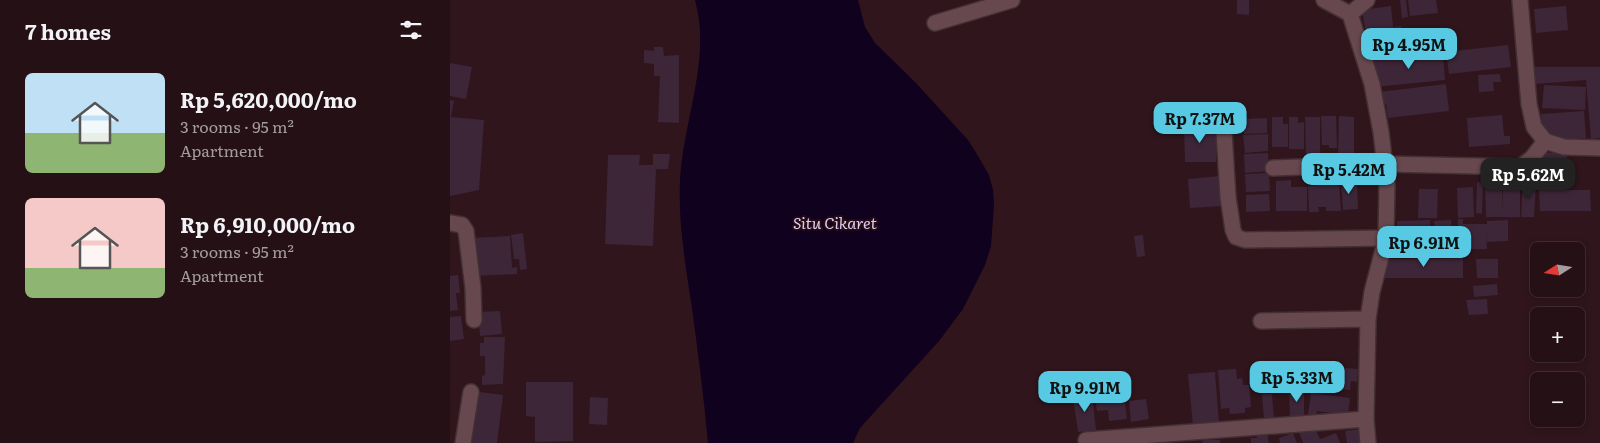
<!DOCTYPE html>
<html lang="en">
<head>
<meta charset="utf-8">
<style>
	:root { --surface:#241015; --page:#2c191e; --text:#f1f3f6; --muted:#a39da0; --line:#413034; --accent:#58c9e3 }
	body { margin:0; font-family:Literata,serif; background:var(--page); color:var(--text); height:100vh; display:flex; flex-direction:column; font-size:19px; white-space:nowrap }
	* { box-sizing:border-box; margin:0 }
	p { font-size:16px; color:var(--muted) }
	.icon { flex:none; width:28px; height:28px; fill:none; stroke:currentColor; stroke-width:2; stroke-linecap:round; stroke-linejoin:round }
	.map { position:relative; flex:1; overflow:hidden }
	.details { display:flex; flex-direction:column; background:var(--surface); width:450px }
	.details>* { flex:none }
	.needle { width:32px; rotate:258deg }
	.tools { position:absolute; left:1080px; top:242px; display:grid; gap:10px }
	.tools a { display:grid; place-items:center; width:55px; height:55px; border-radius:8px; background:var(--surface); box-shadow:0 2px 8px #0003,0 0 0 1px var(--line); font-size:25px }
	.price { position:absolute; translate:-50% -42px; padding:0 11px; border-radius:10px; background:var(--accent); color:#111; font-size:16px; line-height:32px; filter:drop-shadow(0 1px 2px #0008) }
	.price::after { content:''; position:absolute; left:50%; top:30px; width:15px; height:11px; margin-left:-8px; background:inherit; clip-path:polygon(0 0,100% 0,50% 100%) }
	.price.active { background:#222; color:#fff }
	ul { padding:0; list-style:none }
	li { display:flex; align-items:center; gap:15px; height:125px; padding:0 25px }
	li span { display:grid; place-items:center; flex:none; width:140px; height:100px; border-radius:8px; color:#555 }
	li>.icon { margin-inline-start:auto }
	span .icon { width:60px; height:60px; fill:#fffc; stroke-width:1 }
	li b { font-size:21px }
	h2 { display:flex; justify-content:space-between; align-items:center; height:60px; padding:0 25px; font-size:21px }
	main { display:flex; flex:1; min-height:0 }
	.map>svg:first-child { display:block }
	.water { fill:#10011e }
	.building { fill:#3d2638 }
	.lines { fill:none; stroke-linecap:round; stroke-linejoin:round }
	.minor-casing { stroke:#433033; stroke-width:18 }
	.minor { stroke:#67484e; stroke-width:15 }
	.labels { text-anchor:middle; stroke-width:4; stroke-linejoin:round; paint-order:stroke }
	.water-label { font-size:16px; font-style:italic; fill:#dfcdf6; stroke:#260c13 }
</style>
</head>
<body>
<main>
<section class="details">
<h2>7 homes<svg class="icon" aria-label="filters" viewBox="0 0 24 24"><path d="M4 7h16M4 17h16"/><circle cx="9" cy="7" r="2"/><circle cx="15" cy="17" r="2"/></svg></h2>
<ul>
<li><span style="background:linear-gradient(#bfe0f5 60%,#8fb573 0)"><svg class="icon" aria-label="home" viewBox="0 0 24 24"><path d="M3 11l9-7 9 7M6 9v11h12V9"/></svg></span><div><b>Rp 5,620,000/mo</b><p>3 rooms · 95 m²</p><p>Apartment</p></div></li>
<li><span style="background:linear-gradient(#f6c9c9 70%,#8fb573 0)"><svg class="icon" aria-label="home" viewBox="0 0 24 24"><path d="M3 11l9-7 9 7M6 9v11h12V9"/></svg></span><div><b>Rp 6,910,000/mo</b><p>3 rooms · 95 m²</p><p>Apartment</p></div></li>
</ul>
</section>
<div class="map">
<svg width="1150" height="443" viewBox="0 0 1150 443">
	<rect width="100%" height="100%" fill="#30151c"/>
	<path class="water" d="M 245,0 L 408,0 L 415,27 L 425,43 L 465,82 L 518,140 L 525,151 L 539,175 L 543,190 L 544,205 L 541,246 L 535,265 L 513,309 L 489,341 L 410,428 L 403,443 L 258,443 C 254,398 248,353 242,308 C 236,269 228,223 230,183 C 232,123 262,60 245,0 Z"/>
	<path class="building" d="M 787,0 L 799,0 L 799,15 L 787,14 Z
		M 950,0 L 956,0 L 958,17 L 952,18 Z
		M 958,0 L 986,0 L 988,13 L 960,16 Z
		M 941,6 L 943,27 L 951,26 L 954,54 L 920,57 L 912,10 Z
		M 1116,6 L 1118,30 L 1086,33 L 1084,9 Z
		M 1058,45 L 1061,67 L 999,74 L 996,52 Z
		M 204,47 L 213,47 L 214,56 L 229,55 L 229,123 L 208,122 L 210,76 L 204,76 L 204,64 L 194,63 L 194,50 L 204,51 Z
		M 993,52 L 995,80 L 925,87 L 922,60 Z
		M 0,63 L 22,67 L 16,99 L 0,96 Z
		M 1084,67 L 1150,67 L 1150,138 L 1141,139 L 1136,80 L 1085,84 Z
		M 1050,74 L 1051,82 L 1043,82 L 1044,91 L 1029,92 L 1028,75 Z
		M 996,84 L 999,111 L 938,118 L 936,104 L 930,104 L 929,92 Z
		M 1094,85 L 1136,87 L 1135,110 L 1092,108 Z
		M 0,100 L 4,101 L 1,117 L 34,120 L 29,190 L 0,196 Z
		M 1134,111 L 1136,138 L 1100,140 L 1093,133 L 1091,114 Z
		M 1052,115 L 1054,136 L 1060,136 L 1060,144 L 1019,147 L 1017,118 Z
		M 871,116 L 886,116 L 887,148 L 879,148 L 879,145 L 872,145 Z
		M 889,116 L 904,117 L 904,156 L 888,156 Z
		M 822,117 L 833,117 L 833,124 L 838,124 L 838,147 L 822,147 Z
		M 839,117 L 848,117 L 848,123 L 854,122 L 854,149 L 839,149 Z
		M 855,117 L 870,117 L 870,157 L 856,157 Z
		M 817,118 L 817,133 L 794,134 L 793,119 Z
		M 734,127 L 766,127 L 766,162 L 735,162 Z
		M 818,134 L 818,151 L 795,153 L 793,135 Z
		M 1117,152 L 1118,183 L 1089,184 L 1088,153 Z
		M 818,153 L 819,171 L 795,173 L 794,154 Z
		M 203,154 L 220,154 L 218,169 L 206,169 L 203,246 L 155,244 L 158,155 L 190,155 L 189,165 L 203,165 Z
		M 819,173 L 820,191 L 796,192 L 795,174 Z
		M 770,176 L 772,206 L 740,208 L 738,179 Z
		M 841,180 L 841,187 L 857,187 L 857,211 L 826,211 L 826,181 Z
		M 901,180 L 901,184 L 907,184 L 908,209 L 893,210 L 891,181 Z
		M 874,181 L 874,185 L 880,184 L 880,182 L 889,181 L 891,211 L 876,211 L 876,207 L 868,207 L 869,212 L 859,212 L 858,186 L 865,186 L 865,182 Z
		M 1027,182 L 1033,183 L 1032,214 L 1026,213 Z
		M 1073,182 L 1086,183 L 1084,217 L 1071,217 Z
		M 1052,183 L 1052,212 L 1053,183 L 1070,183 L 1070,217 L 1036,217 L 1035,184 Z
		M 1023,187 L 1024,217 L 1008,218 L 1007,188 Z
		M 969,189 L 988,189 L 987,218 L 968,218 Z
		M 1089,190 L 1140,190 L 1141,211 L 1090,211 Z
		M 819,194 L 820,211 L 796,212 L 796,195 Z
		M 1008,219 L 1013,219 L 1013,224 L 1037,224 L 1037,221 L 1058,220 L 1058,241 L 1037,242 L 1036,229 L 1037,249 L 1008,249 Z
		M 980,220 L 981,248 L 948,249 L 947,221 Z
		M 1001,220 L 1002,235 L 1006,235 L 1007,247 L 985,248 L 984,221 Z
		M 73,233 L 77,269 L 70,270 L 69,259 L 64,259 L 61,235 Z
		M 693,235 L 695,256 L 687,257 L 684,236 Z
		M 60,236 L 62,268 L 67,267 L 67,274 L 23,276 L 21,238 Z
		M 1013,258 L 1013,278 L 934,278 L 933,259 Z
		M 1026,259 L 1048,259 L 1048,278 L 1027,278 Z
		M 8,275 L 10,293 L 6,293 L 8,310 L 0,311 L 0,276 Z
		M 1047,284 L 1048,295 L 1024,297 L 1023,286 Z
		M 1037,299 L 1038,314 L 1019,315 L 1016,300 Z
		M 50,311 L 52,334 L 30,336 L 28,312 Z
		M 11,316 L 14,339 L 0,341 L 0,317 Z
		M 34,337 L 55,337 L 53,384 L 32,385 L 32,376 L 35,375 L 35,356 L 30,356 L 30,343 L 34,343 Z
		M 835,362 L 838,389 L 812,391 L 809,364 Z
		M 855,363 L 856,387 L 840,389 L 838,365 Z
		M 871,366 L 908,369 L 907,382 L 901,381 L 900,390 L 870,388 Z
		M 786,369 L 787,379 L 792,378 L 793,385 L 799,385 L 801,407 L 795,408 L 795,413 L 780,414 L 779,408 L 771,409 L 768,370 Z
		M 765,372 L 769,424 L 743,426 L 738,374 Z
		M 76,382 L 123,382 L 123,441 L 85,442 L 85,417 L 76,416 Z
		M 673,387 L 677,419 L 659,421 L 658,410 L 647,411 L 644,391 Z
		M 854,389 L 854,417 L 840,417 L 839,390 Z
		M 22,391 L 53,395 L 47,443 L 16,443 Z
		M 861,393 L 900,398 L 898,415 L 867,411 L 866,415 L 858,414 Z
		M 642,394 L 646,430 L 628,432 L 623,396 Z
		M 812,394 L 822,394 L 824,419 L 814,419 Z
		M 140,397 L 158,398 L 157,425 L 139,424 Z
		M 696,399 L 699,419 L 681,422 L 679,401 Z
		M 864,426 L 870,439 L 886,433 L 890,443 L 853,443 L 849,432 Z
		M 910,429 L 912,443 L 897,443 L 895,431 Z
		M 817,431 L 819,443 L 801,443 L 801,438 L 807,438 L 806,432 Z
		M 843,433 L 847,443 L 830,443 L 829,438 Z
		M 753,440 L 770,440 L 770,443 L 752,443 Z"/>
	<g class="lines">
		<g class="minor-casing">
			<path id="minor" d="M 874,0 L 900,14 L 922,84 L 931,132 L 937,183 L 936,238 L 922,292 L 918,319 L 916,419 L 918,443
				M 1070,0 L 1079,104 L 1084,127 L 1095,141 L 1114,147 L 1150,148
				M 900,14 L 917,0
				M 485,23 L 562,0
				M 774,132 L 778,197 L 783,230 L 786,237 L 795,240 L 936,238
				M 823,168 L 935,164 L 1070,167 L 1082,158 L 1095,141
				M 0,223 L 12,225 L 16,231 L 23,288 L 24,320
				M 811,321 L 918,319
				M 636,440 L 916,419
				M 13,443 L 21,392"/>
		</g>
		<use href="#minor" class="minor"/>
	</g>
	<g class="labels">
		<g class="water-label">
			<text x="385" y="229">Situ Cikaret</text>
		</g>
	</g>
</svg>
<div class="tools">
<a><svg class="needle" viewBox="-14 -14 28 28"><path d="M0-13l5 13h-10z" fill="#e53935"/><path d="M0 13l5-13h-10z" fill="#a39da0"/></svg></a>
<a>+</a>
<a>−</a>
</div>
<b class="price" style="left:959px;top:70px">Rp 4.95M</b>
<b class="price" style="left:750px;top:144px">Rp 7.37M</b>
<b class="price" style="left:899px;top:195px">Rp 5.42M</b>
<b class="price active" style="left:1078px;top:200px">Rp 5.62M</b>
<b class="price" style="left:974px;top:268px">Rp 6.91M</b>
<b class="price" style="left:847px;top:403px">Rp 5.33M</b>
<b class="price" style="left:635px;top:413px">Rp 9.91M</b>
</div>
</main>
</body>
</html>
